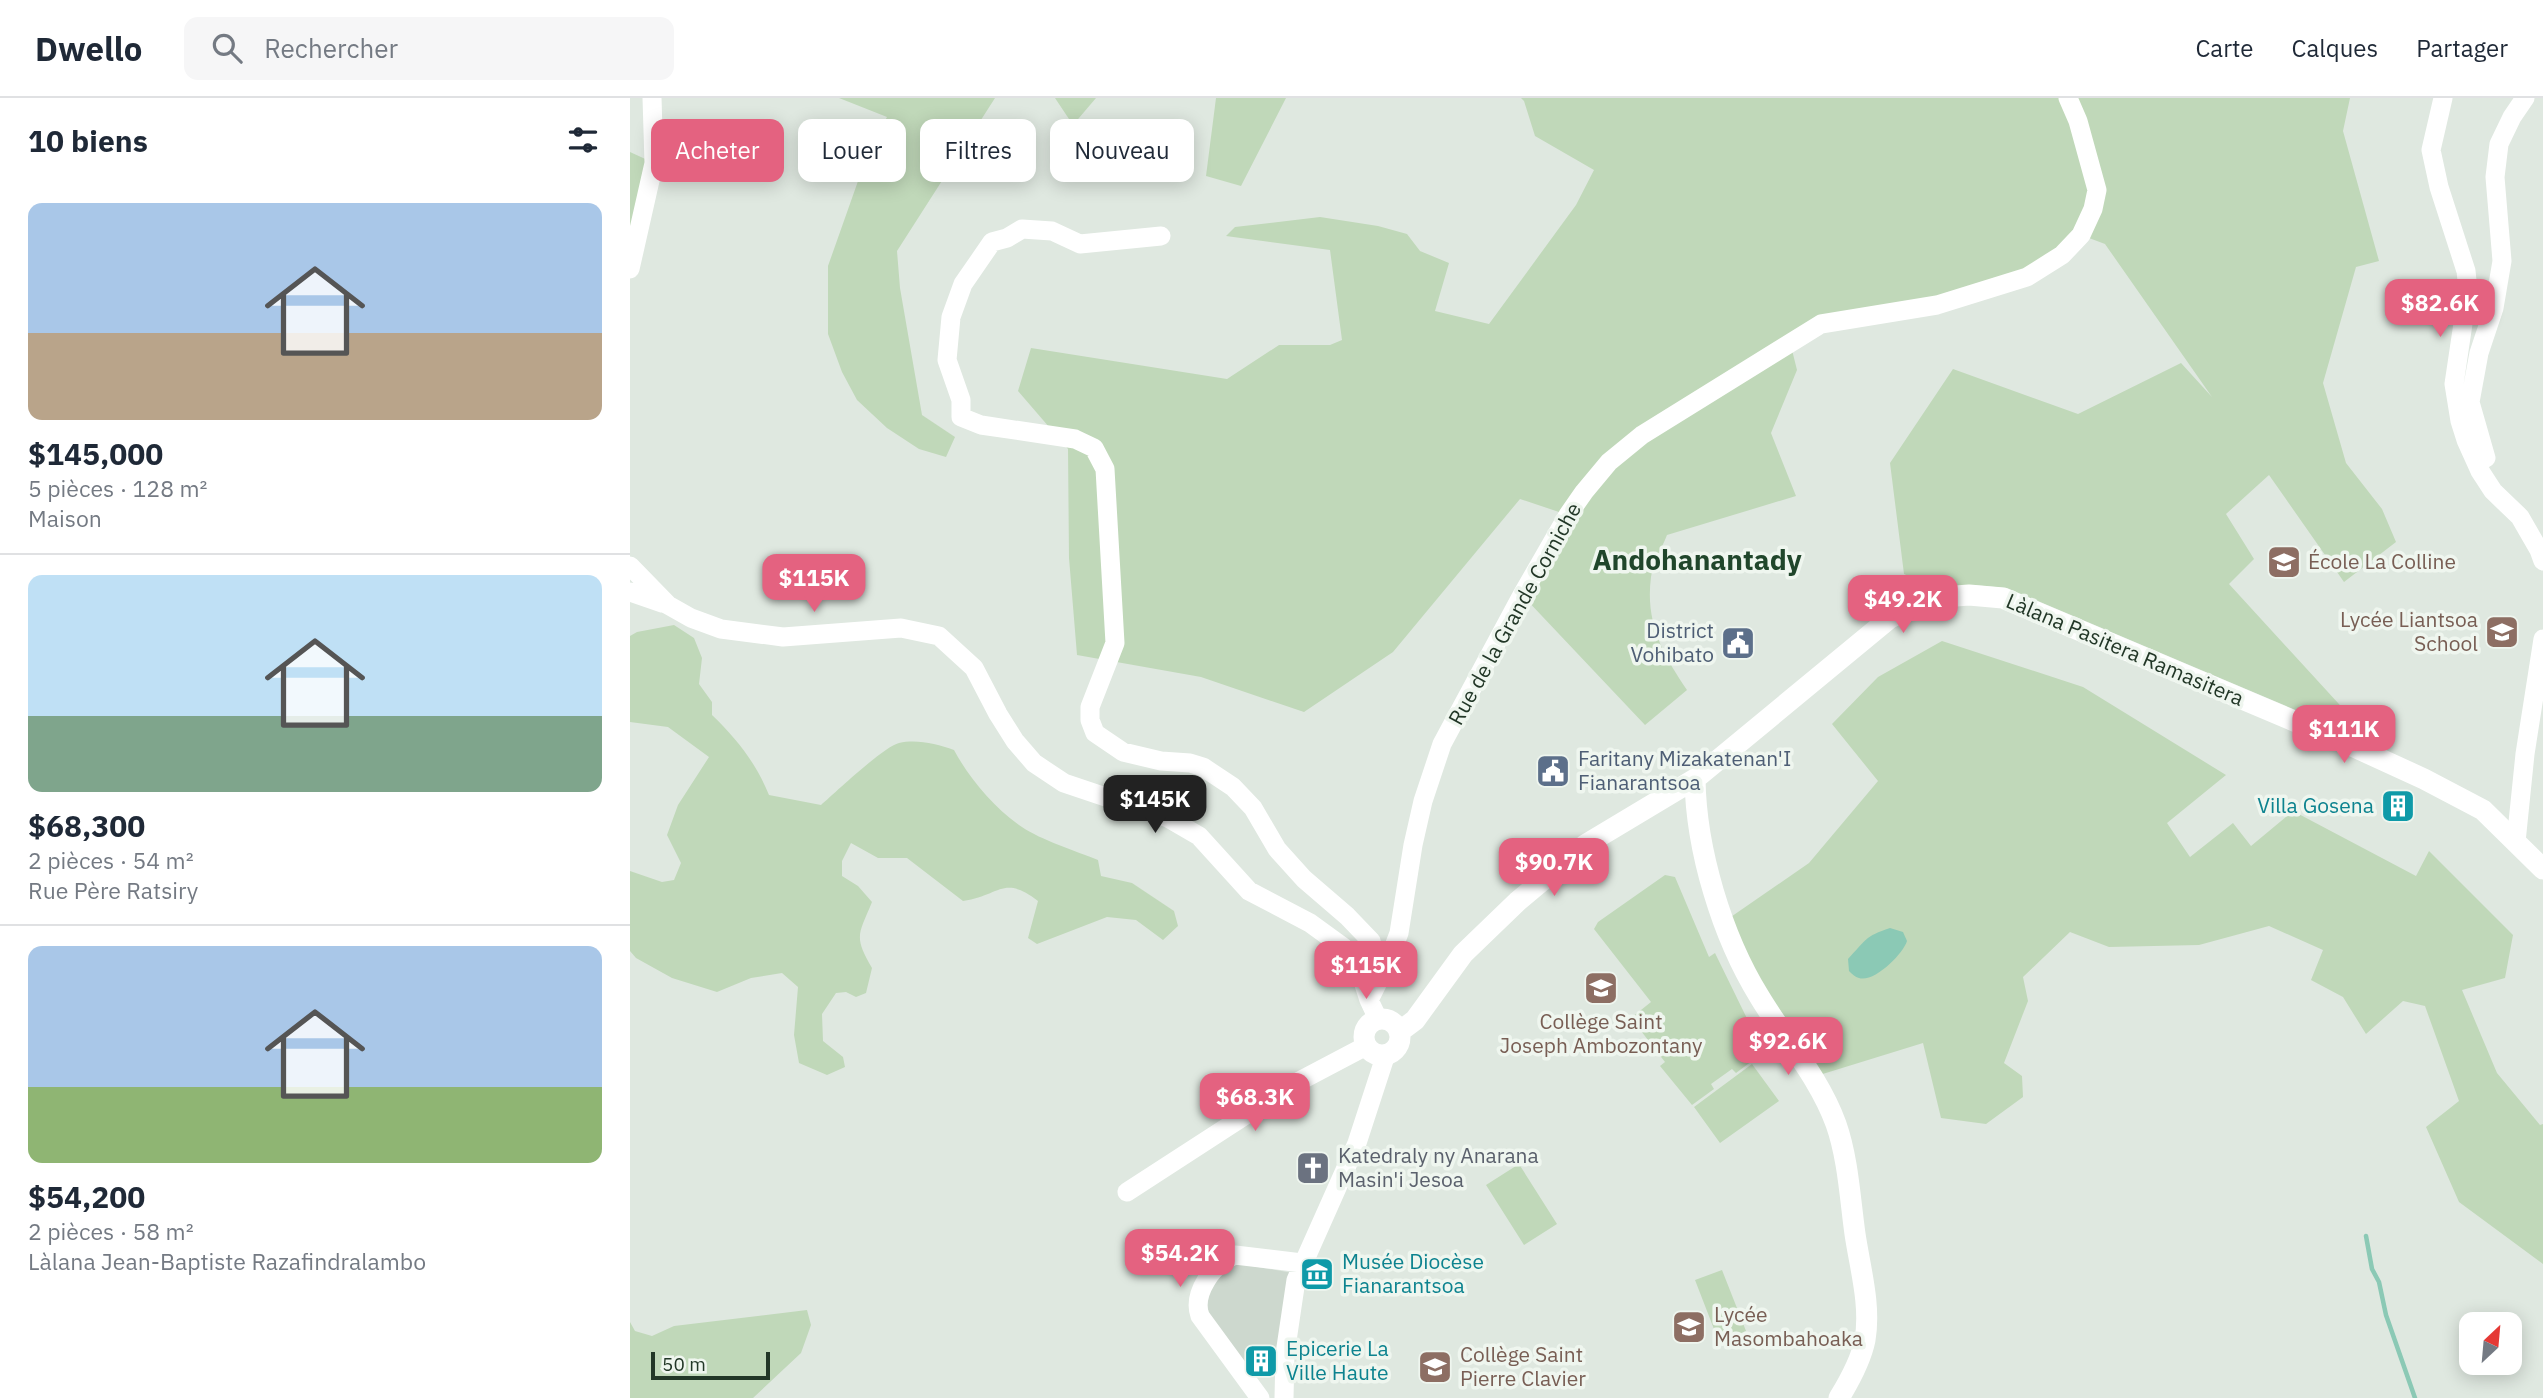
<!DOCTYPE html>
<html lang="fr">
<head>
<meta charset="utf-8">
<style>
	:root { --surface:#fff; --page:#f6f6f7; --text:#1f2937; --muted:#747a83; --line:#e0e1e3; --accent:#e46280 }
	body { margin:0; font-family:"IBM Plex Sans",sans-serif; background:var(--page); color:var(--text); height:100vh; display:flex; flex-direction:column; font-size:26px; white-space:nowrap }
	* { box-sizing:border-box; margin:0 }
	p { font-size:23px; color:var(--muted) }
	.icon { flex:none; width:38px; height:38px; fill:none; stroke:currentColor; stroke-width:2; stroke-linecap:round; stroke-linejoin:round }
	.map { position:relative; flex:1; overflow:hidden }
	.panel { display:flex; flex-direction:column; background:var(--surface); width:630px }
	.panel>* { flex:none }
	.guide { position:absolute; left:21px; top:21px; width:665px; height:63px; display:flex; gap:14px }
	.needle { width:46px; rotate:26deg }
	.controls { position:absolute; left:1829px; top:1214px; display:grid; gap:14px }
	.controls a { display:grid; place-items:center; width:63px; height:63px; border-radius:14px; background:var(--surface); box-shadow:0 4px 18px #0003; font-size:35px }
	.scale { position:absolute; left:21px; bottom:18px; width:119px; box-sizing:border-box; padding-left:7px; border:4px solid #223727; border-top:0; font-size:19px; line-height:24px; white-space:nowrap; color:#223727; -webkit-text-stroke:5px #eff6ef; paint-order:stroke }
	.price { position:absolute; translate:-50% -60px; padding:0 16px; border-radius:14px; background:var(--accent); color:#fff; font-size:23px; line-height:46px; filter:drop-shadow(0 2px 4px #0008) }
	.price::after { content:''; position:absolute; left:50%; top:42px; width:21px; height:16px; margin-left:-10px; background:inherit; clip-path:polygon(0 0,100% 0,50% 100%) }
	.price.active { background:#222; color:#fff }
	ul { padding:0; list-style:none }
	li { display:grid; align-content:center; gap:14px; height:371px; padding:0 28px }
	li+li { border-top:2px solid var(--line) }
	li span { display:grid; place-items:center; height:217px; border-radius:14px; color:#555 }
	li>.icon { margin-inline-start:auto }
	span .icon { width:126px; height:126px; fill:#fffc; stroke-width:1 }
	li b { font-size:30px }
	h2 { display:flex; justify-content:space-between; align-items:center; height:84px; padding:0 28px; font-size:30px }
	.pill { padding:0 24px; border-radius:14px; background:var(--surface); box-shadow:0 4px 18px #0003; font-size:24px; line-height:63px }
	.pill.active { background:var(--accent); color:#fff }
	header { display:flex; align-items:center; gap:42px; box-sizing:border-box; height:98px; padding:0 35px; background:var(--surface); border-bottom:2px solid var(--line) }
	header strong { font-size:33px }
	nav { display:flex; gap:38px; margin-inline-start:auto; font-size:24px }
	.search { width:490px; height:63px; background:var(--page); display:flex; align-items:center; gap:18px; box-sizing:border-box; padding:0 24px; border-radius:14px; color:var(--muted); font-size:26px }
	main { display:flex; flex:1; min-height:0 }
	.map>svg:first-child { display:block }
	.built { fill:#cdd8ce }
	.green { fill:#c0d8b9 }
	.water { fill:#8bc9b5 }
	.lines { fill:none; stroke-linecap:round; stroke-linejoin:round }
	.stream { stroke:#8bc9b5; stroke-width:4.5 }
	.minor { stroke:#fff; stroke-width:19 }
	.tertiary { stroke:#fff; stroke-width:21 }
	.labels { text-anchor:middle; stroke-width:7; stroke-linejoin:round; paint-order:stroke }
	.education-label { font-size:21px; fill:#785e54; stroke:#eff6ef; text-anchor:start }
	.street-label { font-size:21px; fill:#223727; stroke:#eff6ef }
	.service-label { font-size:21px; fill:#4e5e75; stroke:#eff6ef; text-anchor:end }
	.culture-label { font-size:21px; fill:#0d838f; stroke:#eff6ef; text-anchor:start }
	.worship-label { font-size:21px; fill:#5b616d; stroke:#eff6ef; text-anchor:start }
	.district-label { font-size:28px; font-weight:bold; fill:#20462b; stroke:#eff6ef }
</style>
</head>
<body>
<header>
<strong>Dwello</strong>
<div class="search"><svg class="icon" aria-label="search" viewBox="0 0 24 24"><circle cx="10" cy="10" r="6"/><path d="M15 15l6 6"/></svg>Rechercher</div>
<nav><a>Carte</a><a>Calques</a><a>Partager</a></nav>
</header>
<main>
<section class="panel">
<h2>10 biens<svg class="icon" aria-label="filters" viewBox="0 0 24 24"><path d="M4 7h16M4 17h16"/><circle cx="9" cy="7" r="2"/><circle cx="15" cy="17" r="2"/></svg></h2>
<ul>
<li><span style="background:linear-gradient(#a9c7e8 60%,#b9a48a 0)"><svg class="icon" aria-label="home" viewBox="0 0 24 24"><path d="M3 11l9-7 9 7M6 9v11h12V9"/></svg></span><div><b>$145,000</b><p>5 pièces · 128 m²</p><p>Maison</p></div></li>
<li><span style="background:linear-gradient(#bfe0f5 65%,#7fa58c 0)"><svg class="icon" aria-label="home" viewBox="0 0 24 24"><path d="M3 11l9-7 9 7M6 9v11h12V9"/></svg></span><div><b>$68,300</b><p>2 pièces · 54 m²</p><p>Rue Père Ratsiry</p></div></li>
<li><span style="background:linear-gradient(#a9c7e8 65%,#8fb573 0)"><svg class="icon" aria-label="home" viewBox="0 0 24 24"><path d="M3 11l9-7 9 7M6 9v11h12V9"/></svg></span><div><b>$54,200</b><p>2 pièces · 58 m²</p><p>Làlana Jean-Baptiste Razafindralambo</p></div></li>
</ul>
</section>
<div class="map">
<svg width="1913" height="1300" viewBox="0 0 1913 1300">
	<rect width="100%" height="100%" fill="#dfe8e0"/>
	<path class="built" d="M 605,1165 L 663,1175 L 649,1277 L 616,1273 L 586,1231 L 576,1207 L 576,1193 Z"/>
	<path class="green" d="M 209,0 L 365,0 L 267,153 L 270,190 L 292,317 L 325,339 L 316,359 L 289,351 L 257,330 L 227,302 L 212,274 L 198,236 L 198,168 L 239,52 L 257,19 Z
		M 425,0 L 466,0 L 443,27 Z
		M 586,0 L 656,0 L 611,88 L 576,78 Z
		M 891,0 L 1720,0 L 1713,33 L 1749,163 L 1726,169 L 1693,285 L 1716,365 L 1752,411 L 1766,444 L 1714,484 L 1639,377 L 1596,416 L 1624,461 L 1599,486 L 1719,617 L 1713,632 L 1377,490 L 1343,487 L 1305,490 L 1274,476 L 1260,365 L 1323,271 L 1448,316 L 1551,265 L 1582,299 L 1475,146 L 1451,137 L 1397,179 L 1160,244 L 1167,272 L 1141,335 L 1166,398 L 1037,437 C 1032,450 1023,465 1021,479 C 1015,525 1033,556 1057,592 L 1015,627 L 892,497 L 938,417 L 890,401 L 763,554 L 674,614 L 571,579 L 447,557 L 439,460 L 438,351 L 388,293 L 401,250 L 597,281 L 649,247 L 700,247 L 712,242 L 700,152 L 596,138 L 605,129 L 690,119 L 748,128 L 777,136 L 790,153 L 819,165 L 805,213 L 859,226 L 946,107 L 964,72 L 905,38 L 894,3 Z
		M 0,54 L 24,65 L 0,144 Z
		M 44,527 L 64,540 L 72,560 L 69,586 L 82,604 L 82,617 C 107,641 126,665 139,697 L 191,707 C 206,694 253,649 269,645 C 287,641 307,646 324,652 C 339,680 365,711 392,729 C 411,742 446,753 468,762 L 471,778 L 502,785 L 544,813 L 548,828 L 533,842 L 506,822 L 477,819 L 407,846 L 398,840 L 408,803 C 373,776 370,798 333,803 L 277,760 L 248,760 L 221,745 L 212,763 L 212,778 L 228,788 L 242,804 C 229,836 223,838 242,870 L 236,895 L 226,899 L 216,894 L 206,895 L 192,916 L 193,943 L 213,959 L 215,969 L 197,977 L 169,965 L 164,937 L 168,889 L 152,875 L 121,880 L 87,894 L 42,880 L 6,860 L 0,853 L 0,773 L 32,784 L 44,782 L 51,765 L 37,737 L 48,707 L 79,659 L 38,629 L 0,624 L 0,538 L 7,534 Z
		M 1312,543 L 1453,589 L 1596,677 L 1537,725 L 1560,759 L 1603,725 L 1621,748 L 1663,713 L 1786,778 L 1799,753 L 1883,837 L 1875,880 L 1832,892 L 1867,975 L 1910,1027 L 1913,1026 L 1913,1166 L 1829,1104 L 1796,1029 L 1829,1003 L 1795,908 L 1773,903 L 1736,936 L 1713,899 L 1681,882 L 1693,852 L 1639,828 L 1569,847 L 1479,849 L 1440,834 L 1393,879 L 1398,903 L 1374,965 L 1392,978 L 1393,999 L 1356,1026 L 1311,1020 L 1293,945 L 1183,979 L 1095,823 L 1179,765 L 1248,683 L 1202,626 L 1248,579 Z
		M 1035,777 L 1045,779 L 1079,859 L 1085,855 L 1128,943 L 1120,949 L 1126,960 L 1106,975 L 1102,971 L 1081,986 L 1084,991 L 1062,1007 L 1030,968 L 1035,964 L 1001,920 L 1021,904 L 964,831 L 968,824 Z
		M 1122,966 L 1149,1003 L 1090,1045 L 1064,1009 Z
		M 889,1066 L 927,1126 L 894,1147 L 856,1087 Z
		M 1092,1172 L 1116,1233 L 1089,1244 L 1065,1182 Z
		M 177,1212 L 181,1227 L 171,1255 L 123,1300 L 0,1300 L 0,1224 L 5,1233 L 22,1238 L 44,1228 Z"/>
	<path class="water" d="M 1260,830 L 1273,834 L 1277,843 C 1273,856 1244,885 1229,880 C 1225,879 1222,876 1219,873 L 1218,861 C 1235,843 1235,838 1260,830 Z"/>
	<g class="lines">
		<path class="stream" d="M 1736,1138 L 1742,1171 L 1749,1184 L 1756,1217 L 1785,1300"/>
		<path class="minor" d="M 1813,0 L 1801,52 L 1809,89 L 1836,173 L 1838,192 L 1824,286 L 1830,323 L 1836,342 L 1850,373 L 1863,393 L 1890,419 L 1909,452 L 1913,463
			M 531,138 L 450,146 L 422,133 L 392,131 L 377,140 L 362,144 L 333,186 L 321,219 L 317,262 L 331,302 L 331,319 L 351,327 L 445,341 L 464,350 L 475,371 L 485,545 L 460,609 L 460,622 L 465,635 L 493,654 L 531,663 L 560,665 L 573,669 L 603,689 L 623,710 L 647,751 L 674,781 L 717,818 L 741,843 L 750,881
			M 0,171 L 24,65 L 22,0
			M 1856,360 L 1840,304 L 1849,255 L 1864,210 L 1872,163 L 1865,79 L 1869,46 L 1882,19 L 1895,0
			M 0,468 L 38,507 L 61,520 L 91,531 L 153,539 L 271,530 L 309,538 L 344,570 L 368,616 L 385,643 L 404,665 L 434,685 L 538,720 L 569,738 L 619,793 L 680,825 L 713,849 L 730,874 L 739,902
			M 0,494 L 32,505
			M 1886,744 L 1895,656 L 1913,541
			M 748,921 L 739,902 L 758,864 L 769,835 L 783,747 L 793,703 L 812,646 L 892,497 L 938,417 L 954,394 L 979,364 L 1012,337 L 1191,226 L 1307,207 L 1397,179 L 1432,157 L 1451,137 L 1463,111 L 1467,92 L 1448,23 L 1438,0
			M 497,1094 L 662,987 L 736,948
			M 630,1300 L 570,1218 C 562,1196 583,1165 605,1157 L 672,1165
			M 654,1300 L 655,1256 L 666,1182 L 727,1045 L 756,956"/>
		<path class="tertiary" d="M 1065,681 C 1066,752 1092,838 1129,898 C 1154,940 1189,979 1206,1026 C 1218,1060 1220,1100 1225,1136 C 1230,1170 1241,1207 1235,1242 C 1231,1262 1220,1282 1209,1300
			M734 939a18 18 0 1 1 36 0a18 18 0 1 1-36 0Z
			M 769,934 L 785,922 L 833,856 L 888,803 L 955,747 L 1065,681 L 1260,520 L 1300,500 L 1339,497 L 1373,500 L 1709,642 L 1794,681 L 1853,712 L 1913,771"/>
	</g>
	<defs>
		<g id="school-square" transform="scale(1.75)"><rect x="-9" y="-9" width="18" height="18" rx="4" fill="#8d6e63" stroke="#eff6ef"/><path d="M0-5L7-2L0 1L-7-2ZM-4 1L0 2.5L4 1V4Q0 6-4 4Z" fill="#fff"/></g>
		<g id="civic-square" transform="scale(1.75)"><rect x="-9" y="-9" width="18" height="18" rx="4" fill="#5c6f8a" stroke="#eff6ef"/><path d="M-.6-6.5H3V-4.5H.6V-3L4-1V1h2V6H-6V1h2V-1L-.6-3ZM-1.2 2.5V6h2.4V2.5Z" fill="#fff"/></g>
		<g id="building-square" transform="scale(1.75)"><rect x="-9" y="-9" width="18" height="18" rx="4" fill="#0f9aa8" stroke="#eff6ef"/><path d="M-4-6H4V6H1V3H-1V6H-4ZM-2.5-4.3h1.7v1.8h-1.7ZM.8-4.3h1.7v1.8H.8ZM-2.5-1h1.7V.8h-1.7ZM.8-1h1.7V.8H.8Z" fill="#fff"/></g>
		<g id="church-square" transform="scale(1.75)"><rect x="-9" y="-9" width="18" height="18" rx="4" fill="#6b7280" stroke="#eff6ef"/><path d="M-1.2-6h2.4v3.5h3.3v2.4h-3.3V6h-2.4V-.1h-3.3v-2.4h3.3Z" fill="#fff"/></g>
		<g id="museum-square" transform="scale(1.75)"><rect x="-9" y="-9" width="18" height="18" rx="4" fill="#0f9aa8" stroke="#eff6ef"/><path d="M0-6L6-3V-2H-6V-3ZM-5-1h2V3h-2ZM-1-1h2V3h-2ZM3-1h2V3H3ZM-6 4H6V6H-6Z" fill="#fff"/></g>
	</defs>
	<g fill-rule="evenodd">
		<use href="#school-square" x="1654" y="464"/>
		<use href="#school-square" x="1872" y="534"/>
		<use href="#civic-square" x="1108" y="545"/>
		<use href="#civic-square" x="923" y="673"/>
		<use href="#building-square" x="1768" y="708"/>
		<use href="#school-square" x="971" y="890"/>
		<use href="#church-square" x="683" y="1070"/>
		<use href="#museum-square" x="687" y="1176"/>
		<use href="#school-square" x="1059" y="1229"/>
		<use href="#building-square" x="631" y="1263"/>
		<use href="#school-square" x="805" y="1269"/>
	</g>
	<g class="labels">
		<g class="education-label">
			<text x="1678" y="471">École La Colline</text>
			<text x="1848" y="529" text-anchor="end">Lycée Liantsoa<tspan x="1848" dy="24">School</tspan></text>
			<text x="971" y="931" text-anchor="middle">Collège Saint<tspan x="971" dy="24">Joseph Ambozontany</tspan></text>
			<text x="1084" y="1224">Lycée<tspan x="1084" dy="24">Masombahoaka</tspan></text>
			<text x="830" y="1264">Collège Saint<tspan x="830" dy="24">Pierre Clavier</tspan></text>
		</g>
		<g class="street-label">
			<text transform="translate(885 516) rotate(-61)" y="7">Rue de la Grande Corniche</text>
			<text transform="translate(1495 552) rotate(23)" y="7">Làlana Pasitera Ramasitera</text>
		</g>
		<g class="service-label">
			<text x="1084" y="540">District<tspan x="1084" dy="24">Vohibato</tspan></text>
			<text x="948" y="668" text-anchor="start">Faritany Mizakatenan'I<tspan x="948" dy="24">Fianarantsoa</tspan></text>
		</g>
		<g class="culture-label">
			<text x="1744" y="715" text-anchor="end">Villa Gosena</text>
			<text x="712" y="1171">Musée Diocèse<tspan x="712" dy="24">Fianarantsoa</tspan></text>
			<text x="656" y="1258">Epicerie La<tspan x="656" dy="24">Ville Haute</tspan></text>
		</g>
		<g class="worship-label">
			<text x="708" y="1065">Katedraly ny Anarana<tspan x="708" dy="24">Masin'i Jesoa</tspan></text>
		</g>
		<g class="district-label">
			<text x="1067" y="472">Andohanantady</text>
		</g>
	</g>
</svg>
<div class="controls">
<a><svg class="needle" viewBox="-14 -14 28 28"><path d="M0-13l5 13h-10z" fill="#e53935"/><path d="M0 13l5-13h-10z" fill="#747a83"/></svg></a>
</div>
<div class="scale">50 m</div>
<b class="price" style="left:1810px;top:241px">$82.6K</b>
<b class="price" style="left:184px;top:516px">$115K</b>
<b class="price" style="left:1273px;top:537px">$49.2K</b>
<b class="price" style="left:1714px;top:667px">$111K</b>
<b class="price active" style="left:525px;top:737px">$145K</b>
<b class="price" style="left:924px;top:800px">$90.7K</b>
<b class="price" style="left:736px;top:903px">$115K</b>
<b class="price" style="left:1158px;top:979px">$92.6K</b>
<b class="price" style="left:625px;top:1035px">$68.3K</b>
<b class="price" style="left:550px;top:1191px">$54.2K</b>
<div class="guide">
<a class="pill active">Acheter</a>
<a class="pill">Louer</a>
<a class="pill">Filtres</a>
<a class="pill">Nouveau</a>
</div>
</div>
</main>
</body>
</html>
